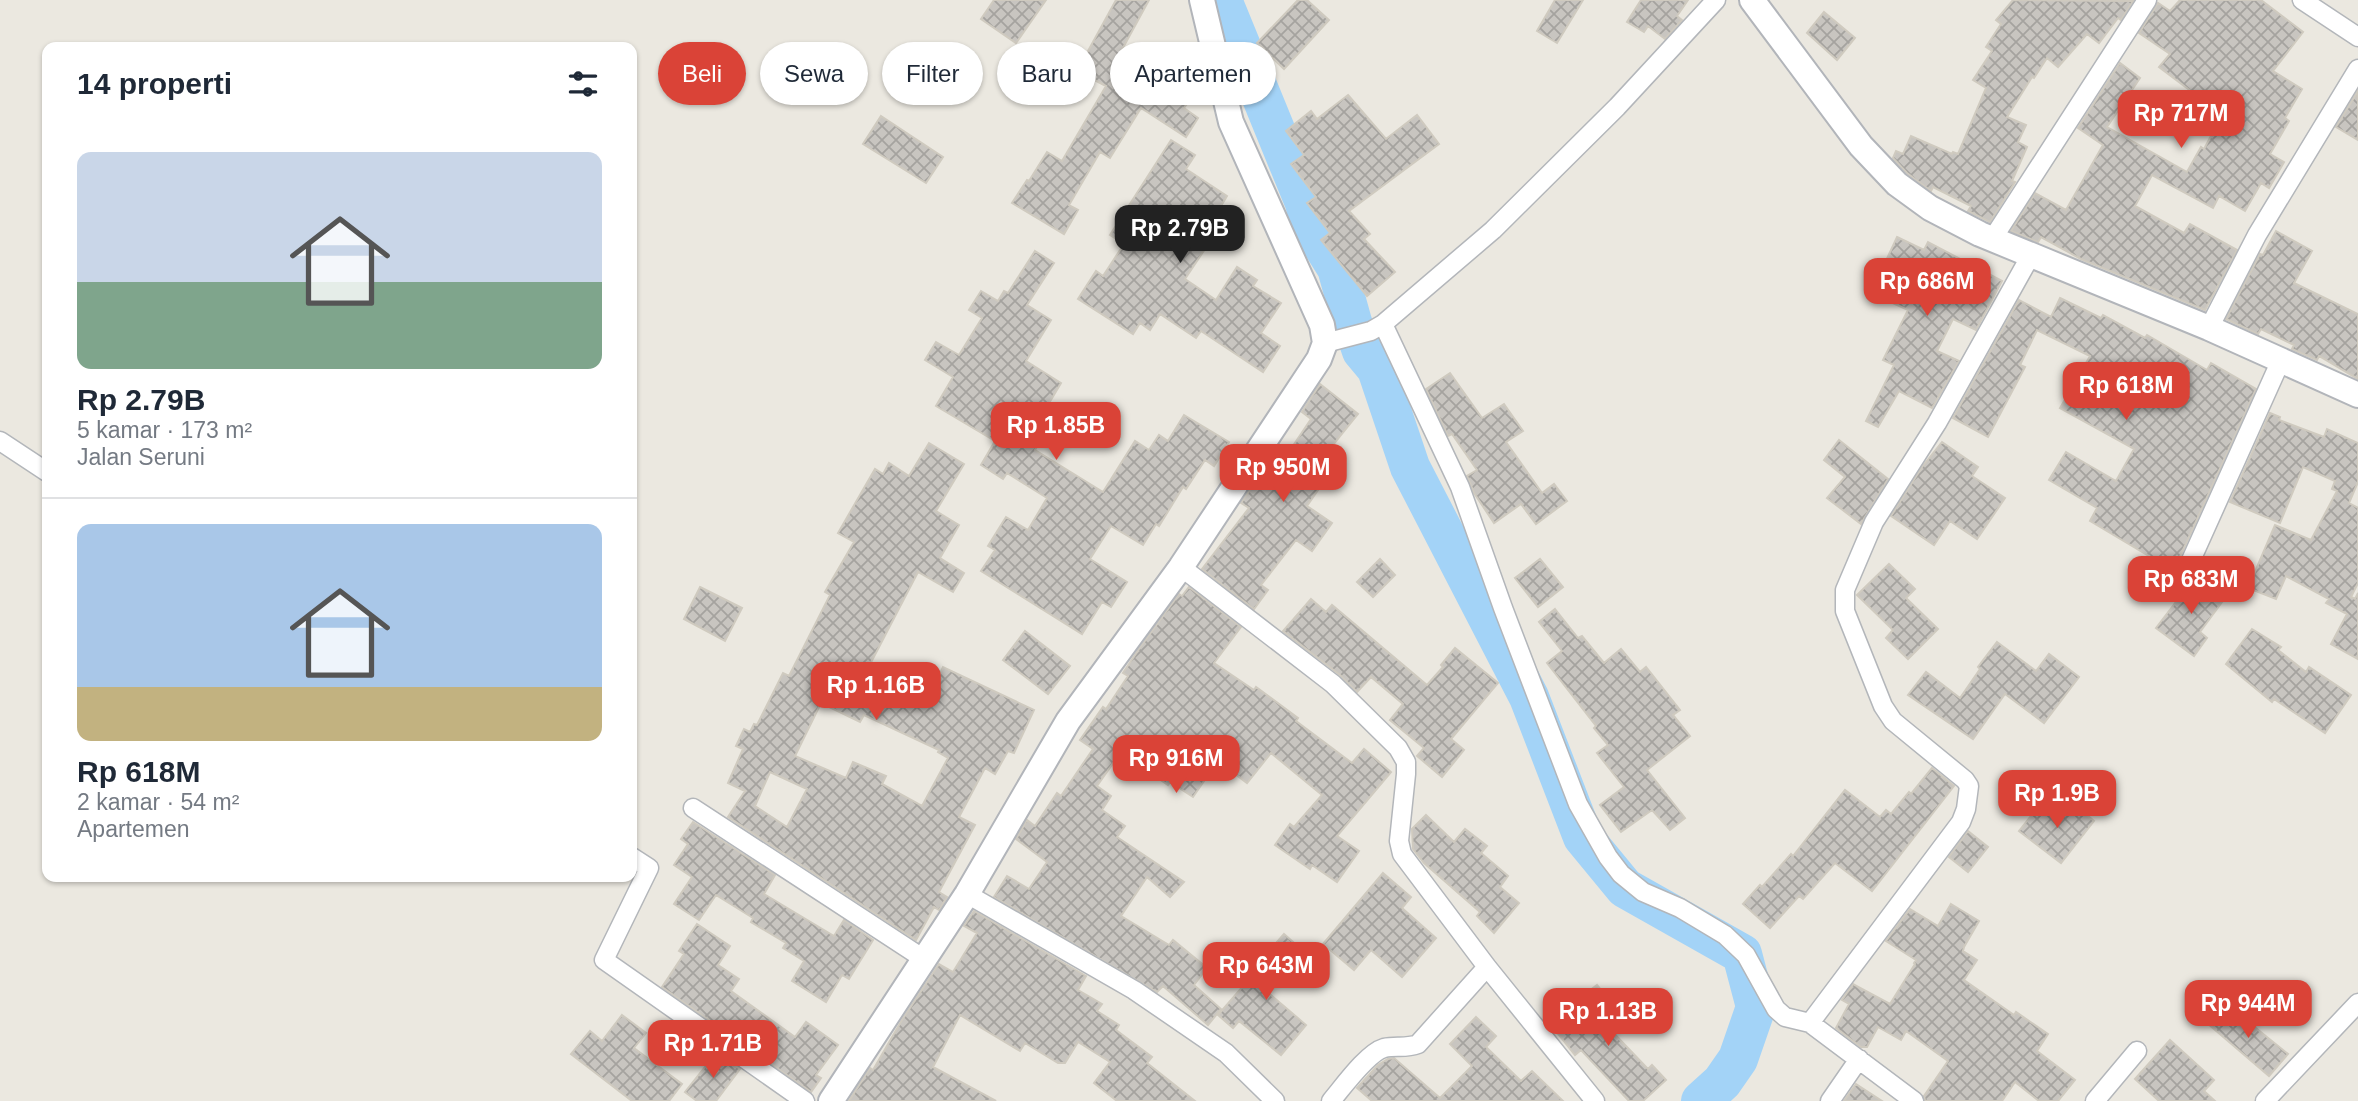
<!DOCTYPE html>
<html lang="id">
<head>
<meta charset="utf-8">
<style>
	:root { --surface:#fff; --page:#f6f6f7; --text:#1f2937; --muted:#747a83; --line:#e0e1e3; --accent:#da4337 }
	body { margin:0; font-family:Arial,sans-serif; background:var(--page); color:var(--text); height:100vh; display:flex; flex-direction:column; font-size:26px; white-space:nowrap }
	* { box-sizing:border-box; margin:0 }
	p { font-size:23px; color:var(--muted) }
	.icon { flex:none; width:38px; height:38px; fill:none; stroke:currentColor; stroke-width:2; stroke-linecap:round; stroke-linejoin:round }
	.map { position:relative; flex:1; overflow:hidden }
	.side { position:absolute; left:42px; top:42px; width:595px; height:840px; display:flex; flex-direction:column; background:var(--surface); border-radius:14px; box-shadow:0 2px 5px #0004 }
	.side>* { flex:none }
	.banner { position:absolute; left:658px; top:42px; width:665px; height:63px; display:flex; gap:14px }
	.price { position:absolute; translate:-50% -60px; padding:0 16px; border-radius:14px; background:var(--accent); color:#fff; font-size:23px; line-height:46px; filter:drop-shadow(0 2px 4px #0008) }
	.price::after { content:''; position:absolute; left:50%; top:42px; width:21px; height:16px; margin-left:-10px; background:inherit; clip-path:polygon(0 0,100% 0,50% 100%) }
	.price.active { background:#222; color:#fff }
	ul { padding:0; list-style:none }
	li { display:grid; align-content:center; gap:14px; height:371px; padding:0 35px }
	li+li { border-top:2px solid var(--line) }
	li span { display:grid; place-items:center; height:217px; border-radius:14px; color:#555 }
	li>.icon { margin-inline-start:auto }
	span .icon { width:126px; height:126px; fill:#fffc; stroke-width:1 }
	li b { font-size:30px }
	h2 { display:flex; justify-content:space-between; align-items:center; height:84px; padding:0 35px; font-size:30px }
	.pill { padding:0 24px; border-radius:32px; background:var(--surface); box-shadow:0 2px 5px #0004; font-size:24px; line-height:63px }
	.pill.active { background:var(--accent); color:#fff }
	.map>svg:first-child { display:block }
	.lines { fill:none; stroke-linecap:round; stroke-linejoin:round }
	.river { stroke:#a3d3f7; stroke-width:40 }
	.building { fill:url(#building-cross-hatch); stroke:#cfcabf; stroke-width:2; fill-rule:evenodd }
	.street-casing { stroke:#b3b6ba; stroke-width:21 }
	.secondary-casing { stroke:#b2b5ba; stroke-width:28 }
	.street { stroke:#fff; stroke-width:18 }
	.secondary { stroke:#fff; stroke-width:24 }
</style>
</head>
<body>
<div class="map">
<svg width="2358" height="1101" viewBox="0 0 2358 1101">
	<defs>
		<pattern id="building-cross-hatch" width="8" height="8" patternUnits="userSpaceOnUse" patternTransform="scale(1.75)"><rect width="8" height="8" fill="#c8c5c0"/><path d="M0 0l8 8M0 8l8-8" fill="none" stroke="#a5a39f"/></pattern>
	</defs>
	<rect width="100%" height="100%" fill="#ebe8e0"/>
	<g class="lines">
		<path class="river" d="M 1222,0 L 1305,203 L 1310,225 L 1337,268 L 1352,322 L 1362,351 L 1377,369 L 1410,467 L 1529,697 L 1583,837 L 1625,888 L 1742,954 L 1756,1007 L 1738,1059 L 1722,1082 L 1701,1101"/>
	</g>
	<path class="building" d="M 994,0 L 1046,0 L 1016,43 L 981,19 Z
		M 1116,0 L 1149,0 L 1118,57 L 1165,83 L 1169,76 L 1195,93 L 1184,108 L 1198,118 L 1186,137 L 1141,108 L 1110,158 L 1100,152 L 1069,205 L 1078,210 L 1064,234 L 1012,203 L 1027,180 L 1029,181 L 1047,152 L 1062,161 L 1106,86 L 1077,71 Z
		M 1298,0 L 1307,0 L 1329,20 L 1284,69 L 1257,43 Z
		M 1555,0 L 1583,0 L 1557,43 L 1537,31 Z
		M 1641,0 L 1688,0 L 1677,16 L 1682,20 L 1665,39 L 1648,26 L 1644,32 L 1627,22 Z
		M 2013,0 L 2133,1 L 2121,20 L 2118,18 L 2099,43 L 2087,34 L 2058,67 L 2047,58 L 2034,78 L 2032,77 L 2007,117 L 2026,125 L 2018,142 L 2027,147 L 2012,181 L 2015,182 L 1990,222 L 1968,211 L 1971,206 L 1933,187 L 1931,191 L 1907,173 L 1893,158 L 1896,151 L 1903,154 L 1911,136 L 1952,154 L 1953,152 L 1958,154 L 1986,88 L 1973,80 L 1992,51 L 1986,47 L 2001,24 L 1996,20 Z
		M 2180,0 L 2261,0 L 2303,32 L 2273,71 L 2302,89 L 2285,118 L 2289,121 L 2270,154 L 2284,162 L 2269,188 L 2261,183 L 2245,211 L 2219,196 L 2213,208 L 2152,175 L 2135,206 L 2184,233 L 2190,224 L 2237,250 L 2205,310 L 2081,259 L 2041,237 L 2038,242 L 2011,231 L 2035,193 L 2066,210 L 2103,145 L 2078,128 L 2120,63 L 2140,78 L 2107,127 L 2187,172 L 2201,147 L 2204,149 L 2220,119 L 2204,110 L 2208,104 L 2159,67 L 2170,54 L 2139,33 L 2158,3 L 2170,11 Z
		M 1824,12 L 1855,38 L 1837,60 L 1807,33 Z
		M 2358,91 L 2358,140 L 2336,127 Z
		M 1348,95 L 1386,139 L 1417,115 L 1439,144 L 1349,211 L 1370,234 L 1364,239 L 1395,272 L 1367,296 L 1321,240 L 1330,233 L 1307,203 L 1316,197 L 1291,164 L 1304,155 L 1286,131 L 1311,111 L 1317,119 Z
		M 881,116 L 943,157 L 926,183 L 863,144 Z
		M 1171,140 L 1195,155 L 1186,169 L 1227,196 L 1221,206 L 1239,217 L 1222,243 L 1213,237 L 1185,279 L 1216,300 L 1237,267 L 1257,280 L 1253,286 L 1281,303 L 1261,333 L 1280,346 L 1263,372 L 1201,331 L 1196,338 L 1160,314 L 1150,330 L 1140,323 L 1133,334 L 1078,299 L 1096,271 L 1103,276 L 1124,244 L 1110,235 Z
		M 2276,231 L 2312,251 L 2294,283 L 2358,314 L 2358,379 L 2319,356 L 2317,360 L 2292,349 L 2294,345 L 2261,329 L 2258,334 L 2226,319 L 2260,254 L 2263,255 Z
		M 1897,237 L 1924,250 L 1928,242 L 2002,281 L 1976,330 L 1953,319 L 1937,351 L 1959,361 L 1932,408 L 1899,391 L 1878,427 L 1866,421 L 1894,365 L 1883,360 L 1908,310 L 1871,293 Z
		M 1035,251 L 1054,263 L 1027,305 L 1051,320 L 1026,361 L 1061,383 L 1033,430 L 1043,436 L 1035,450 L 1103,492 L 1135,441 L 1149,450 L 1159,435 L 1168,441 L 1184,415 L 1229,442 L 1214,466 L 1205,460 L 1186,489 L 1183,487 L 1159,526 L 1156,524 L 1143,545 L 1111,526 L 1090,559 L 1127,582 L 1111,607 L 1102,602 L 1082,634 L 981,571 L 995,550 L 988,546 L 1006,517 L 1028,530 L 1047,498 L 1007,473 L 1003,479 L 981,465 L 995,441 L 936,406 L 953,377 L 925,360 L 936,342 L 959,355 L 982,318 L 969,310 L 981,291 L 998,301 L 1004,291 L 1008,293 Z
		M 2060,298 L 2101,318 L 2103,315 L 2145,338 L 2147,335 L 2207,370 L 2211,363 L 2256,389 L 2179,559 L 2177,558 L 2171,569 L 2090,521 L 2097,508 L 2049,480 L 2066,452 L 2116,481 L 2134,449 L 2060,408 L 2090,356 L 2037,330 L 2020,365 L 2025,367 L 1988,437 L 1953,418 L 2019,300 L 2051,317 Z
		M 1450,373 L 1482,418 L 1504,404 L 1523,431 L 1506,442 L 1542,493 L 1554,484 L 1567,501 L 1536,524 L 1521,504 L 1494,523 L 1474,493 L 1467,476 L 1477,470 L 1452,434 L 1448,436 L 1426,389 Z
		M 1320,384 L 1358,414 L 1332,446 L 1343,454 L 1307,506 L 1332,523 L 1312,551 L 1296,540 L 1261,585 L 1268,590 L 1254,609 L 1202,569 L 1249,508 L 1241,503 L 1265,468 L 1274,474 L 1311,419 L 1302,412 Z
		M 2270,413 L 2280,417 L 2279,420 L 2324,437 L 2327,429 L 2358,443 L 2358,482 L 2349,503 L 2358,508 L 2358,583 L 2351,597 L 2355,599 L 2358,593 L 2358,659 L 2331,644 L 2347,614 L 2326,603 L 2329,599 L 2286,576 L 2276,599 L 2248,588 L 2275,525 L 2311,540 L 2337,491 L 2332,489 L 2335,481 L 2303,467 L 2280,523 L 2230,502 Z
		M 1839,440 L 1888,479 L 1861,524 L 1827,498 L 1845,477 L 1824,460 Z
		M 1942,442 L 1978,467 L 1972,476 L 2005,498 L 1977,539 L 1950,521 L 1934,545 L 1891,516 L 1922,467 Z
		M 929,443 L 964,464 L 936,511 L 959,525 L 940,558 L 964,573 L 953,592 L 918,572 L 866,672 L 927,701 L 943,667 L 1034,710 L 1014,753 L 1008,751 L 995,774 L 985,768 L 959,817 L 975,825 L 939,892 L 947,897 L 939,910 L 934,907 L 916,940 L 728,817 L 745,791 L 728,783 L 743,749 L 736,746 L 744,729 L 750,732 L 754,724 L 757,725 L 783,673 L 789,676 L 830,595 L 825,592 L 854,542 L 838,533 L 875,469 L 883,474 L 889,463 L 909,476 ZM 821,703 L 860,722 L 864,715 L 939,750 L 938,752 L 948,758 L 922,806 L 882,784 L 886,776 L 853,762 L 846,778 L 795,756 ZM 770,772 L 807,789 L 787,827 L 755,806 Z
		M 1380,559 L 1395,575 L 1373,597 L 1357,582 Z
		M 1540,559 L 1563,587 L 1538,607 L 1515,578 Z
		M 1889,564 L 1915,589 L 1906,598 L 1938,629 L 1908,659 L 1886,638 L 1893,630 L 1857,595 Z
		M 2197,576 L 2225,598 L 2200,632 L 2207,638 L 2194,656 L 2156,628 L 2179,598 L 2189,592 Z
		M 700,587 L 742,608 L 725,641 L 684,619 Z
		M 1189,587 L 1241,627 L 1214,663 L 1254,690 L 1256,687 L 1298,718 L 1296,721 L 1352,763 L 1364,749 L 1391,772 L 1337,836 L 1359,851 L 1337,882 L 1312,865 L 1310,869 L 1275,845 L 1290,824 L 1294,827 L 1322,795 L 1271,753 L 1247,783 L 1218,761 L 1193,797 L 1170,782 L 1168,785 L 1121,752 L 1097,786 L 1111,796 L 1102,810 L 1125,826 L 1117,837 L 1184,882 L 1170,897 L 1147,877 L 1121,916 L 1169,945 L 1173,940 L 1207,968 L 1194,985 L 1221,1009 L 1208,1025 L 1163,986 L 1157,992 L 994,897 L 1007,876 L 1029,889 L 1047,862 L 1016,839 L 1027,820 L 1035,826 L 1057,793 L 1061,796 L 1093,749 L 1080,740 L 1103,707 L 1106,709 L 1128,676 L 1123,673 L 1139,649 L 1179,594 L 1182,596 Z
		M 1311,599 L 1326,612 L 1332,605 L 1427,685 L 1443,667 L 1441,665 L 1455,648 L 1498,683 L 1451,739 L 1464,750 L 1442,777 L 1417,756 L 1424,748 L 1390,720 L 1403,704 L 1371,677 L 1357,692 L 1340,675 L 1283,631 Z
		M 1555,609 L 1578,638 L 1582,636 L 1604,663 L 1621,649 L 1640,672 L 1646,667 L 1680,710 L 1673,715 L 1690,736 L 1647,770 L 1685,818 L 1670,830 L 1652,810 L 1621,832 L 1600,805 L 1624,787 L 1597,753 L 1608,745 L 1594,728 L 1596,726 L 1547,663 L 1562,651 L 1539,622 Z
		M 2252,629 L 2281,647 L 2278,650 L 2306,672 L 2309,667 L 2351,695 L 2325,733 L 2274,699 L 2272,702 L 2226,664 Z
		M 1025,631 L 1070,666 L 1048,694 L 1003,660 Z
		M 1997,642 L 2036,671 L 2049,654 L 2079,677 L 2044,723 L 2005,694 L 1973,739 L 1908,695 L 1926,672 L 1960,698 L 1980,669 L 1978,667 Z
		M 1932,768 L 1954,786 L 1872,891 L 1835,863 L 1803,899 L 1799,896 L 1770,928 L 1743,904 L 1760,885 L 1762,887 L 1791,854 L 1793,856 L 1845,790 L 1880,817 L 1886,810 L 1891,814 L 1909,792 L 1911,794 Z
		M 2042,802 L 2061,817 L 2072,803 L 2094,821 L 2061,863 L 2019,831 Z
		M 1426,815 L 1454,842 L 1465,829 L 1487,846 L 1481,853 L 1508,876 L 1500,887 L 1519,903 L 1494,933 L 1477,916 L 1480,912 L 1424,863 L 1413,849 L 1412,829 Z
		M 693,822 L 775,875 L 764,894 L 834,936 L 844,920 L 873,940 L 849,979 L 842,975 L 826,1002 L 792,981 L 804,961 L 783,948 L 786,943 L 751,922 L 753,918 L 716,895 L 699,920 L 674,904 L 692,877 L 674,865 L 688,844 L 681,839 Z
		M 1968,831 L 1988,847 L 1968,872 L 1949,857 Z
		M 1383,873 L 1411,897 L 1402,908 L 1436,938 L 1402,977 L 1371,950 L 1354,970 L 1323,944 Z
		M 1951,904 L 1979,921 L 1964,947 L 1963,951 L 1977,960 L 1964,980 L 2014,1015 L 2016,1012 L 2048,1034 L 2037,1051 L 2075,1080 L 2058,1101 L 2039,1101 L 2015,1082 L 2002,1101 L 1925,1101 L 1924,1096 L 1948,1061 L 1906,1031 L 1901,1040 L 1878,1027 L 1867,1047 L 1861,1047 L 1836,1028 L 1849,1004 L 1842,1000 L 1853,984 L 1890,1004 L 1915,964 L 1914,963 L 1916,960 L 1886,941 L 1910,909 L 1938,926 Z
		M 974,911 L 1086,976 L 1078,990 L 1102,1004 L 1097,1011 L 1119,1025 L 1116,1030 L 1152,1057 L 1147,1063 L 1195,1101 L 1117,1101 L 1094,1083 L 1110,1062 L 1078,1042 L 1065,1063 L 1058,1063 L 1025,1043 L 1020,1051 L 960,1015 L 933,1067 L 996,1101 L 849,1101 L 870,1068 L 873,1070 L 902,1020 L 939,964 L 953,972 L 977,933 L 964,926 Z
		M 697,924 L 730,946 L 718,965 L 739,979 L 731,991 L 795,1037 L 806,1022 L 838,1045 L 816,1075 L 821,1078 L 811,1092 L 662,987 L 684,954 L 679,951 Z
		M 1284,934 L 1300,948 L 1265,990 L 1306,1025 L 1281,1055 L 1239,1021 L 1233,1028 L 1218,1015 L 1265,961 L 1262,959 Z
		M 1597,985 L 1618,1011 L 1604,1023 L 1648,1069 L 1652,1065 L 1666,1080 L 1643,1101 L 1629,1101 L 1581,1050 L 1575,1055 L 1555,1030 L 1589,1003 L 1583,996 Z
		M 2226,1004 L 2288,1054 L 2269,1076 L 2208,1024 Z
		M 622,1015 L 646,1033 L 634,1048 L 682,1084 L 669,1101 L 632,1101 L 571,1054 L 590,1031 L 602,1041 Z
		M 1476,1017 L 1496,1036 L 1486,1047 L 1521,1081 L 1532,1071 L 1563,1101 L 1372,1101 L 1357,1088 L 1378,1065 L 1388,1059 L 1394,1058 L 1440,1098 L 1472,1066 L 1450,1044 Z
		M 2170,1040 L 2214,1080 L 2204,1091 L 2215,1101 L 2159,1101 L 2135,1079 Z
		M 716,1053 L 740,1069 L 716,1101 L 697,1101 L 685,1092 Z
		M 1856,1084 L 1882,1101 L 1844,1101 Z"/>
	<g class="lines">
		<g class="street-casing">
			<path id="street" d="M 2302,0 L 2358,37
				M 1993,238 L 2147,0
				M 1383,324 L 1460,487 L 1503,608 L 1578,804 L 1608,857 L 1621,874 L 1643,892 L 1680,908 L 1725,935 L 1746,955 L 1776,1009 L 1785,1017 L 1810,1023
				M 2209,328 L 2257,235 L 2358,69
				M 1325,343 L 1371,331 L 1383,324 L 1493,230 L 1617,107 L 1716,0
				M 0,441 L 47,472
				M 1181,567 L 1333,684 L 1398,748 L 1406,762 L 1406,774 L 1399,841 L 1402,854 L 1487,967 L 1595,1101
				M 2179,587 L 2281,360
				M 693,808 L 924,959
				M 632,857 L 649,868 L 604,960 L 805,1101
				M 967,894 L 1134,990 L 1226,1053 L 1275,1101
				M 1331,1101 C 1343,1087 1367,1053 1384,1048 C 1396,1045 1405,1049 1418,1044 L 1487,967
				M 1830,1101 L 1859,1059
				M 1914,1101 L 1810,1023 L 1961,822 L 1966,809 L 1969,786 L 1965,780 L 1893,721 L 1883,706 L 1845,611 L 1845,590 L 1874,522 L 1937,423 L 2031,255
				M 2095,1101 L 2137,1051
				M 2265,1101 L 2358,1003"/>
		</g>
		<g class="secondary-casing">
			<path id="secondary" d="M 1752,0 L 1861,146 L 1897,184 L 1930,208 L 1980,234 L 2209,328 L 2358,395
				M 831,1101 L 967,894 L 1068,721 L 1181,567 L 1319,359 L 1325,343 L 1322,325 L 1231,122 L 1202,0"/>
		</g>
		<use href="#street" class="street"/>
		<use href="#secondary" class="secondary"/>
	</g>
</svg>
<b class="price" style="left:2181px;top:150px">Rp 717M</b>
<b class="price active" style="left:1180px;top:265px">Rp 2.79B</b>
<b class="price" style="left:1927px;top:318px">Rp 686M</b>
<b class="price" style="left:2126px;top:422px">Rp 618M</b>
<b class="price" style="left:1056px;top:462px">Rp 1.85B</b>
<b class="price" style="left:1283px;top:504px">Rp 950M</b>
<b class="price" style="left:2191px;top:616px">Rp 683M</b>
<b class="price" style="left:876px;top:722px">Rp 1.16B</b>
<b class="price" style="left:1176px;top:795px">Rp 916M</b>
<b class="price" style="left:2057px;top:830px">Rp 1.9B</b>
<b class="price" style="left:1266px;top:1002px">Rp 643M</b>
<b class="price" style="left:2248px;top:1040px">Rp 944M</b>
<b class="price" style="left:1608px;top:1048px">Rp 1.13B</b>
<b class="price" style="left:713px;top:1080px">Rp 1.71B</b>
<div class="banner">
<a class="pill active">Beli</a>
<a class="pill">Sewa</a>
<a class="pill">Filter</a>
<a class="pill">Baru</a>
<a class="pill">Apartemen</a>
</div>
<section class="side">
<h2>14 properti<svg class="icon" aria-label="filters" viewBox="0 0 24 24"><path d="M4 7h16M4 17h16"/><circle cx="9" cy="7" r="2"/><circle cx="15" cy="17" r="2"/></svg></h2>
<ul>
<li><span style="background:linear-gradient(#c9d6e8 60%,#7fa58c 0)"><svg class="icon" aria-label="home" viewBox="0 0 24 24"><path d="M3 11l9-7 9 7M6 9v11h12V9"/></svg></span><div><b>Rp 2.79B</b><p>5 kamar · 173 m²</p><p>Jalan Seruni</p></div></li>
<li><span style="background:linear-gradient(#a9c7e8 75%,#c2b280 0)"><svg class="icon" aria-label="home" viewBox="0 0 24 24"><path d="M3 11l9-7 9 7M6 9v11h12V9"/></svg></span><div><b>Rp 618M</b><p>2 kamar · 54 m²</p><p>Apartemen</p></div></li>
</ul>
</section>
</div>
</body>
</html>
